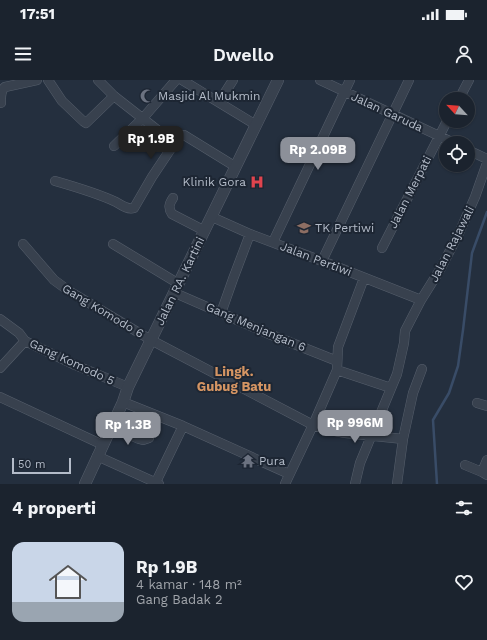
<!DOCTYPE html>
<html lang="id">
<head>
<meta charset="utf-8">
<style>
	:root { --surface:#1b232e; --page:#282f3a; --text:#f1f3f6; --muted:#a0a4aa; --line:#39404a; --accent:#8c9099 }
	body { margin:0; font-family:"Work Sans",sans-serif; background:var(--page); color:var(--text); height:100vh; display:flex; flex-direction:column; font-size:15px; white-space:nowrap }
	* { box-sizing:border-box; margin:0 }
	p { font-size:13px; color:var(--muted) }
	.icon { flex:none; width:22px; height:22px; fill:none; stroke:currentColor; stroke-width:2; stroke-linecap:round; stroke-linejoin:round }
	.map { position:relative; height:404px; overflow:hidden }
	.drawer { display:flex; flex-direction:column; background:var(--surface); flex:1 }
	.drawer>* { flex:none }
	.needle { width:26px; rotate:296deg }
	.controls { position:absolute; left:439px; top:12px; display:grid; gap:8px }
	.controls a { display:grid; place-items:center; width:36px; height:36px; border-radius:50%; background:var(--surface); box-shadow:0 1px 3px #0004,0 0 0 1px var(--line); font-size:20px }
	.scale { position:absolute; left:12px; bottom:10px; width:59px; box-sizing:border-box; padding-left:4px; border:2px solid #b4bcc9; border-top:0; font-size:11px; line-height:14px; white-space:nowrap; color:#b4bcc9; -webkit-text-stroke:3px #1d2633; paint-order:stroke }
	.price { position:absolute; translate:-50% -34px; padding:0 9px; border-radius:8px; background:var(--accent); color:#fff; font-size:13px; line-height:26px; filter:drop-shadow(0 1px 2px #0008) }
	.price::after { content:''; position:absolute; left:50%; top:24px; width:12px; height:9px; margin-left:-6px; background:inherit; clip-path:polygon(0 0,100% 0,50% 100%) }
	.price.selected { background:#222; color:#fff }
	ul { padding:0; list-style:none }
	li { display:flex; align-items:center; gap:12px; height:100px; padding:0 12px }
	li span { display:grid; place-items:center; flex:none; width:112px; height:80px; border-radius:12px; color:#555 }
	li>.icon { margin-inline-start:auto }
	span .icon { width:48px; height:48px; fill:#fffc; stroke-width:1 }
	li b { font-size:17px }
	h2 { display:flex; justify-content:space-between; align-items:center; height:48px; padding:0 12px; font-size:17px }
	.status { display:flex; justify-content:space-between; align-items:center; height:28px; padding:0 20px; background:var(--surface); direction:ltr }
	.status svg { height:11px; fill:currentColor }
	header { display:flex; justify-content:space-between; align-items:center; height:52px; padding:0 12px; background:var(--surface); font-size:18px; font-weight:600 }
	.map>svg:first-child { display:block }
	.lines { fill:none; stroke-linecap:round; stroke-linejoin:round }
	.stream { stroke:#394c67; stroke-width:2.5 }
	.minor-casing { stroke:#565f6c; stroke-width:10 }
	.tertiary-casing { stroke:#565f6c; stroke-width:12 }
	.minor { stroke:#38414e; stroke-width:9 }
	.tertiary { stroke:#38414e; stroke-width:11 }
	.labels { text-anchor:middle; stroke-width:4; stroke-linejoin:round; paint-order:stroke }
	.poi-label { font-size:12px; fill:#b4bcc9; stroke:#1d2633; text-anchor:start }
	.street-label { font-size:12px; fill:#b4bcc9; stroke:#1d2633 }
	.neighbourhood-label { font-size:13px; font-weight:bold; fill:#d59563; stroke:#1d2633 }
</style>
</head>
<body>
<div class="status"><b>17:51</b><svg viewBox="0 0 49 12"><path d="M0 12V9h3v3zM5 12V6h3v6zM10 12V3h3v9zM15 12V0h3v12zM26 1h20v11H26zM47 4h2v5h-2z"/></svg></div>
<header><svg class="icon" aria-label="menu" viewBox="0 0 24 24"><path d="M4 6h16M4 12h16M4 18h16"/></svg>Dwello<svg class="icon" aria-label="person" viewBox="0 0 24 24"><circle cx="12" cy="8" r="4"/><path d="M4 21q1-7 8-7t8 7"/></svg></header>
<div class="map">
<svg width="487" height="404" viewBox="0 0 487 404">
	<rect width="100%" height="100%" fill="#242f3e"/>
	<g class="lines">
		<path class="stream" d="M 437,404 L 433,340 L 449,313 L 458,286 L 463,250 L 472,173 L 487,132"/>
		<g class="minor-casing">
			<path id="minor" d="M 48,0 L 62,21 L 83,41 L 86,43 L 114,16
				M 98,0 L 114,16 L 174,63
				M 182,0 L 256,45
				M 320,0 L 454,63
				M 459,19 L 469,0
				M 219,22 L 233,0
				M 1,23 C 1,17 0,11 5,7 L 37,0
				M 114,66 L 143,38 L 176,0
				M 468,70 L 487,79
				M 55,101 C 76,107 97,113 116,122 C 121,125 128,130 134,128 L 152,97 L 180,55 L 184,55 L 236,87
				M 173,118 C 169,124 168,128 172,134 L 205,151
				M 212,137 L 250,154 L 322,181 L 421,220
				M 273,162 L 350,0
				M 23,164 L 54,200 L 69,211 L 151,260 L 313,345 L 325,349 L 345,353 L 403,359
				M 113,164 L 179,204
				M 382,168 L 447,41
				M 322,181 L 409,0
				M 175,213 L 269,254 L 337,281
				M 221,233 L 233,199 L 250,154
				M 0,239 L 19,253 L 25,261 L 75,285 L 128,307
				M 0,288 L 25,261
				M 337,290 L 391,308
				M 0,317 L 103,365
				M 123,322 L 183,346 L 289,394
				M 477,323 L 487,326
				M 111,347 L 139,359 L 143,360 L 149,358
				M 97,376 L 159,404
				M 487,380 L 482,392 L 487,395
				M 465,385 L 482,392
				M 155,404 L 183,346
				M 285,404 L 313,345 L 337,290 L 338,267 L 364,198
				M 355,404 L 360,383 L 397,294 L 404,263 L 405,251 L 421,220 L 441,188 L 459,153 L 475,117 L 487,83
				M 397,404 L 403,359 L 413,313 L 422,289"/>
		</g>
		<g class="tertiary-casing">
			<path id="tertiary" d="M 85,404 L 123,322 L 128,307 L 278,0"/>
		</g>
		<use href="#minor" class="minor"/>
		<use href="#tertiary" class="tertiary"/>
	</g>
	<defs>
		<g id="mosque-bare" transform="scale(1.08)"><path d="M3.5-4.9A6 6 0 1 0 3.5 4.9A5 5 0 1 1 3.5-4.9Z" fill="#6b7280" stroke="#1d2633" stroke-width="2.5" paint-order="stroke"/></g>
		<g id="hospital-bare" transform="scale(1.08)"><path d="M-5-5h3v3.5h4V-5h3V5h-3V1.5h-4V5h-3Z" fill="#e0444e" stroke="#1d2633" stroke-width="2.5" paint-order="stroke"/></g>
		<g id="school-bare" transform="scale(1.08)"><path d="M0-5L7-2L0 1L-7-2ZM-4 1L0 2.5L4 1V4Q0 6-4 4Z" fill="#8d6e63" stroke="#1d2633" stroke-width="2.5" paint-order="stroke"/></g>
		<g id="temple-bare" transform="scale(1.08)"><path d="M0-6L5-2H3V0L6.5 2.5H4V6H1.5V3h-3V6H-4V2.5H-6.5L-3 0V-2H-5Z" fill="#6b7280" stroke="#1d2633" stroke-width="2.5" paint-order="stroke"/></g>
	</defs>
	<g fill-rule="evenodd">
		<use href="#mosque-bare" x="147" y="16"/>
		<use href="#hospital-bare" x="257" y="102"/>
		<use href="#school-bare" x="304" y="148"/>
		<use href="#temple-bare" x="248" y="381"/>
	</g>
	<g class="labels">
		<g class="poi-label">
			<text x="158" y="20">Masjid Al Mukmin</text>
			<text x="246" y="106" text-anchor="end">Klinik Gora</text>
			<text x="315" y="152">TK Pertiwi</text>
			<text x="259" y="385">Pura</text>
		</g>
		<g class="street-label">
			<text transform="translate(387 32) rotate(25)" y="4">Jalan Garuda</text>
			<text transform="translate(410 112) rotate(-63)" y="4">Jalan Merpati</text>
			<text transform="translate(452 164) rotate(-63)" y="4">Jalan Rajawali</text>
			<text transform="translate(316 179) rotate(21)" y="4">Jalan Pertiwi</text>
			<text transform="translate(180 201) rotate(-64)" y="4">Jalan RA. Kartini</text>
			<text transform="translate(103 231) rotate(31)" y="4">Gang Komodo 6</text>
			<text transform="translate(256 247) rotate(23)" y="4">Gang Menjangan 6</text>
			<text transform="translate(72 282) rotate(25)" y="4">Gang Komodo 5</text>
		</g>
		<g class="neighbourhood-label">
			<text x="234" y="296">Lingk.<tspan x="234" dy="15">Gubug Batu</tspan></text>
		</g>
	</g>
</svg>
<div class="controls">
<a><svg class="needle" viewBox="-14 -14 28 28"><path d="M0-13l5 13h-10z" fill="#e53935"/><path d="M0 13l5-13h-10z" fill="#a0a4aa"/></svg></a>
<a><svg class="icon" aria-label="locate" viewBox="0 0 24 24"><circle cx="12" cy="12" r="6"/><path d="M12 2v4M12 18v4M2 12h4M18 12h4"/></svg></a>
</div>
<div class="scale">50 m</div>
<b class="price selected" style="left:151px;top:80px">Rp 1.9B</b>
<b class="price" style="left:318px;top:91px">Rp 2.09B</b>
<b class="price" style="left:355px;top:364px">Rp 996M</b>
<b class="price" style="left:128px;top:366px">Rp 1.3B</b>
</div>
<section class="drawer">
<h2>4 properti<svg class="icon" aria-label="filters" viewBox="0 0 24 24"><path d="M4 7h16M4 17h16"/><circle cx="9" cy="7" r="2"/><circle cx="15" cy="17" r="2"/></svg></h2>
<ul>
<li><span style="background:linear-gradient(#c9d6e8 75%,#9aa5b1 0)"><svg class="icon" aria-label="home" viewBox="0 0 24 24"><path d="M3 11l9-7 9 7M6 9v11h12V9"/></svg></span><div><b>Rp 1.9B</b><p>4 kamar · 148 m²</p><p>Gang Badak 2</p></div><svg class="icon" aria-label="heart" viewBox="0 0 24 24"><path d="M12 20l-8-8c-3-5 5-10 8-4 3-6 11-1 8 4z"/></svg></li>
</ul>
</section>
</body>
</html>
